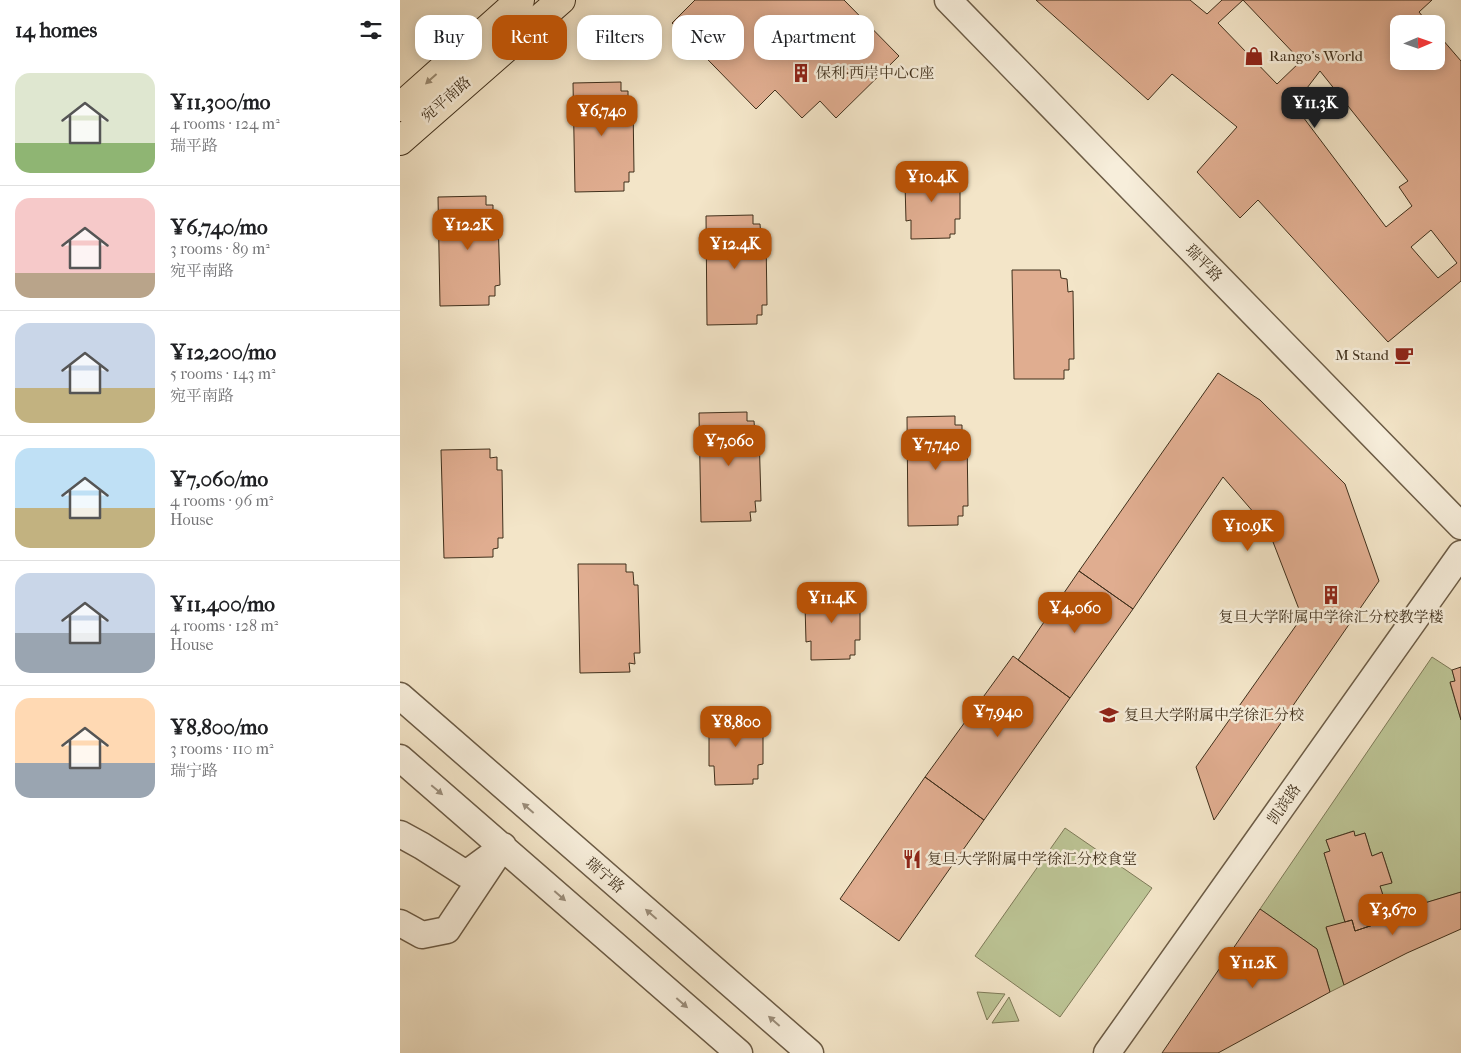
<!DOCTYPE html>
<html lang="en">
<head>
<meta charset="utf-8">
<style>
	:root { --surface:#fff; --page:#f6f6f6; --text:#202124; --muted:#757577; --line:#e0e0e0; --accent:#b45309 }
	body { margin:0; font-family:"IM FELL French Canon","Noto Serif SC",serif; background:var(--page); color:var(--text); height:100vh; display:flex; flex-direction:column; font-size:19px; white-space:nowrap }
	* { box-sizing:border-box; margin:0 }
	p { font-size:16px; color:var(--muted) }
	.icon { flex:none; width:28px; height:28px; fill:none; stroke:currentColor; stroke-width:2; stroke-linecap:round; stroke-linejoin:round }
	.map { position:relative; flex:1; overflow:hidden }
	.details { display:flex; flex-direction:column; background:var(--surface); width:400px }
	.details>* { flex:none }
	.hud { position:absolute; left:15px; top:15px; width:475px; height:45px; display:flex; gap:10px }
	.needle { width:32px; rotate:88deg }
	.controls { position:absolute; left:990px; top:15px; display:grid; gap:10px }
	.controls a { display:grid; place-items:center; width:55px; height:55px; border-radius:10px; background:var(--surface); box-shadow:0 2px 12px #0003; font-size:25px }
	.price { position:absolute; translate:-50% -42px; padding:0 11px; border-radius:10px; background:var(--accent); color:#fff; font-size:16px; line-height:32px; filter:drop-shadow(0 1px 2px #0008) }
	.price::after { content:''; position:absolute; left:50%; top:30px; width:15px; height:11px; margin-left:-8px; background:inherit; clip-path:polygon(0 0,100% 0,50% 100%) }
	.price.selected { background:#222; color:#fff }
	ul { padding:0; list-style:none }
	li { display:flex; align-items:center; gap:15px; height:125px; padding:0 15px }
	li+li { border-top:1px solid var(--line) }
	li span { display:grid; place-items:center; flex:none; width:140px; height:100px; border-radius:15px; color:#555 }
	li>.icon { margin-inline-start:auto }
	span .icon { width:60px; height:60px; fill:#fffc; stroke-width:1 }
	li b { font-size:21px }
	h2 { display:flex; justify-content:space-between; align-items:center; height:60px; padding:0 15px; font-size:21px }
	.tag { padding:0 18px; border-radius:15px; background:var(--surface); box-shadow:0 2px 12px #0003; font-size:18px; line-height:45px }
	.tag.selected { background:var(--accent); color:#fff }
	main { display:flex; flex:1; min-height:0 }
	.map>svg:first-child { display:block }
	.green { fill:#bcc495; stroke:#7e7a58 }
	.building { fill:#e0ad90; stroke:#3f2f1b; fill-rule:evenodd }
	.lines { fill:none; stroke-linecap:round; stroke-linejoin:round }
	.minor-casing { stroke:#6c5c46; stroke-width:29 }
	.major-casing { stroke:#3f2f1b; stroke-width:30 }
	.minor { stroke:#f7eedb; stroke-width:26 }
	.major { stroke:#f3e5c8; stroke-width:28 }
	.oneway { fill:#998a72 }
	.oneway2 { fill:#9b8e7b }
	.labels { text-anchor:middle; stroke-width:5; stroke-linejoin:round; paint-order:stroke }
	.poi-label { font-size:15px; fill:#3f2f1b; stroke:#f7eedb; text-anchor:start }
	.street-label { font-size:15px; fill:#3f2f1b; stroke:#f7eedb }
</style>
</head>
<body>
<main>
<section class="details">
<h2>14 homes<svg class="icon" aria-label="filters" viewBox="0 0 24 24"><path d="M4 7h16M4 17h16"/><circle cx="9" cy="7" r="2"/><circle cx="15" cy="17" r="2"/></svg></h2>
<ul>
<li><span style="background:linear-gradient(#dfe7d0 70%,#8fb573 0)"><svg class="icon" aria-label="home" viewBox="0 0 24 24"><path d="M3 11l9-7 9 7M6 9v11h12V9"/></svg></span><div><b>¥11,300/mo</b><p>4 rooms · 124 m²</p><p>瑞平路</p></div></li>
<li><span style="background:linear-gradient(#f6c9c9 75%,#b9a48a 0)"><svg class="icon" aria-label="home" viewBox="0 0 24 24"><path d="M3 11l9-7 9 7M6 9v11h12V9"/></svg></span><div><b>¥6,740/mo</b><p>3 rooms · 89 m²</p><p>宛平南路</p></div></li>
<li><span style="background:linear-gradient(#c9d6e8 65%,#c2b280 0)"><svg class="icon" aria-label="home" viewBox="0 0 24 24"><path d="M3 11l9-7 9 7M6 9v11h12V9"/></svg></span><div><b>¥12,200/mo</b><p>5 rooms · 143 m²</p><p>宛平南路</p></div></li>
<li><span style="background:linear-gradient(#bfe0f5 60%,#c2b280 0)"><svg class="icon" aria-label="home" viewBox="0 0 24 24"><path d="M3 11l9-7 9 7M6 9v11h12V9"/></svg></span><div><b>¥7,060/mo</b><p>4 rooms · 96 m²</p><p>House</p></div></li>
<li><span style="background:linear-gradient(#c9d6e8 60%,#9aa5b1 0)"><svg class="icon" aria-label="home" viewBox="0 0 24 24"><path d="M3 11l9-7 9 7M6 9v11h12V9"/></svg></span><div><b>¥11,400/mo</b><p>4 rooms · 128 m²</p><p>House</p></div></li>
<li><span style="background:linear-gradient(#ffd9b3 65%,#9aa5b1 0)"><svg class="icon" aria-label="home" viewBox="0 0 24 24"><path d="M3 11l9-7 9 7M6 9v11h12V9"/></svg></span><div><b>¥8,800/mo</b><p>3 rooms · 110 m²</p><p>瑞宁路</p></div></li>
</ul>
</section>
<div class="map">
<svg width="1061" height="1053" viewBox="0 0 1061 1053">
	<rect width="100%" height="100%" fill="#f3e5c8"/>
	<filter id="stains"><feTurbulence type="fractalNoise" baseFrequency=".004" numOctaves="4"/><feColorMatrix values="0 0 0 0 .2 0 0 0 0 .09 0 0 0 0 .02 0 0 0 .5 -.17"/></filter>
	<radialGradient id="worn" r=".72"><stop offset=".6" stop-color="#630" stop-opacity="0"/><stop offset="1" stop-color="#630" stop-opacity=".3"/></radialGradient>
	<path class="green" d="M 1032,657 L 1052,670 L 1055,681 L 1050,683 L 1061,720 L 1061,892 L 989,914 L 980,886 L 992,882 L 982,852 L 972,856 L 965,833 L 955,836 L 953,831 L 926,840 L 930,851 L 924,853 L 945,922 L 926,928 L 944,985 L 930,992 L 917,949 L 860,909 Z
		M 665,828 L 752,888 L 660,1017 L 575,956 Z
		M 577,992 L 605,994 L 587,1020 Z
		M 609,997 L 619,1021 L 592,1023 Z"/>
	<path class="building" d="M 295,0 L 444,0 L 499,56 L 436,118 L 420,101 L 402,118 L 375,90 L 356,109 L 272,23 Z
		M 636,0 L 790,0 L 807,14 L 822,0 L 1032,0 L 1019,12 L 1029,24 L 999,24 L 999,61 L 1036,61 L 1036,32 L 1061,61 L 1061,281 L 988,342 L 858,200 L 840,218 L 797,172 L 837,127 L 772,74 L 748,100 ZM 843,0 L 901,61 L 877,84 L 818,23 ZM 920,71 L 1008,181 L 999,187 L 1012,206 L 986,227 L 894,105 ZM 1031,230 L 1057,263 L 1038,278 L 1011,247 Z
		M 221,82 L 221,91 L 228,91 L 228,104 L 233,104 L 234,172 L 229,172 L 229,182 L 224,182 L 224,191 L 175,192 L 173,83 Z
		M 548,167 L 548,172 L 555,172 L 556,183 L 560,182 L 560,219 L 555,219 L 555,234 L 550,234 L 550,238 L 511,239 L 511,220 L 506,221 L 505,183 L 509,183 L 509,168 Z
		M 86,196 L 86,205 L 93,205 L 93,218 L 98,218 L 100,285 L 95,286 L 95,296 L 89,296 L 89,305 L 40,306 L 38,197 Z
		M 353,215 L 353,224 L 360,224 L 361,237 L 366,237 L 367,305 L 362,305 L 362,315 L 357,315 L 357,324 L 307,325 L 306,216 Z
		M 612,270 L 660,270 L 661,278 L 667,279 L 668,292 L 673,291 L 674,359 L 669,359 L 669,370 L 664,370 L 664,379 L 614,379 Z
		M 818,373 L 860,400 L 945,484 L 979,581 L 814,820 L 796,767 L 902,617 L 868,529 L 823,477 L 733,609 L 679,571 Z
		M 347,412 L 347,421 L 354,421 L 355,434 L 359,433 L 361,501 L 355,501 L 356,512 L 350,512 L 351,521 L 301,522 L 299,413 Z
		M 555,416 L 555,425 L 562,425 L 562,438 L 567,438 L 568,506 L 563,506 L 563,516 L 558,516 L 558,525 L 508,526 L 507,417 Z
		M 90,449 L 90,458 L 97,457 L 97,470 L 102,470 L 103,538 L 98,538 L 98,548 L 93,549 L 93,557 L 44,558 L 41,450 Z
		M 178,564 L 226,564 L 226,572 L 233,572 L 234,585 L 238,585 L 240,653 L 234,653 L 235,664 L 229,663 L 230,672 L 180,673 Z
		M 679,571 L 733,609 L 670,698 L 618,660 Z
		M 448,588 L 448,593 L 455,593 L 456,603 L 460,603 L 460,640 L 455,640 L 455,655 L 450,655 L 450,659 L 411,660 L 411,641 L 406,642 L 405,604 L 409,604 L 409,589 Z
		M 613,656 L 670,698 L 584,820 L 525,777 Z
		M 1061,667 L 1061,720 L 1050,682 L 1055,681 L 1052,670 Z
		M 351,712 L 351,717 L 359,717 L 359,728 L 363,728 L 363,764 L 358,765 L 358,779 L 353,779 L 353,784 L 315,785 L 314,766 L 309,766 L 309,729 L 313,728 L 312,713 Z
		M 525,777 L 584,820 L 499,941 L 440,899 Z
		M 954,831 L 955,836 L 965,833 L 972,856 L 982,852 L 992,883 L 980,886 L 989,914 L 978,917 L 979,923 L 955,931 L 952,920 L 945,922 L 924,853 L 930,851 L 926,840 Z
		M 1061,892 L 1061,929 L 1007,953 L 944,985 L 926,927 L 952,920 L 955,931 L 979,923 L 978,917 Z
		M 860,909 L 917,949 L 930,992 L 818,1053 L 762,1053 Z"/>
	<g class="lines">
		<g class="minor-casing">
			<path id="minor" d="M 548,0 L 1061,526
				M 0,696 L 410,1053
				M 0,758 L 339,1053
				M 0,834 L 22,846 L 66,874 L 92,855
				M 0,923 L 22,935 L 47,930 L 103,846
				M 707,1053 L 1061,554"/>
		</g>
		<g class="major-casing">
			<path id="major" d="M 0,107 L 120,0
				M 0,141 L 161,0"/>
		</g>
		<use href="#minor" class="minor"/>
		<use href="#major" class="major"/>
	</g>
	<defs><path id="oneway-solid" d="M-6-.8H1V-3.2L6.5 0L1 3.2V.8H-6Z" transform="scale(1.25)"/></defs>
	<use class="oneway" href="#oneway-solid" transform="translate(31 79) rotate(138)"/>
	<g class="oneway2">
		<use href="#oneway-solid" transform="translate(37 790) rotate(40)"/>
		<use href="#oneway-solid" transform="translate(128 808) rotate(-139)"/>
		<use href="#oneway-solid" transform="translate(160 896) rotate(41)"/>
		<use href="#oneway-solid" transform="translate(251 914) rotate(-139)"/>
		<use href="#oneway-solid" transform="translate(282 1003) rotate(41)"/>
		<use href="#oneway-solid" transform="translate(374 1021) rotate(-139)"/>
	</g>
	<defs>
		<g id="shop-bare" transform="scale(1.5)"><path d="M-5-2.5h2.3a2.7 3.5 0 0 1 5.4 0H5L5.5 6h-11ZM-1.5-2.5h3a1.5 2.3 0 0 0-3 0Z" fill="#8f2418" stroke="#f7eedb" stroke-width="2.5" paint-order="stroke"/></g>
		<g id="building-bare" transform="scale(1.5)"><path d="M-4-6H4V6H1V3H-1V6H-4ZM-2.5-4.3h1.7v1.8h-1.7ZM.8-4.3h1.7v1.8H.8ZM-2.5-1h1.7V.8h-1.7ZM.8-1h1.7V.8H.8Z" fill="#8f2418" stroke="#f7eedb" stroke-width="2.5" paint-order="stroke"/></g>
		<g id="cafe-bare" transform="scale(1.5)"><path d="M-5.5-4.5H6V0H3Q3 3.5 0 3.5H-2.5Q-5.5 3.5-5.5 0ZM3-3.2v2h1.7v-2ZM-6 4.5H4V6H-6Z" fill="#8f2418" stroke="#f7eedb" stroke-width="2.5" paint-order="stroke"/></g>
		<g id="school-bare" transform="scale(1.5)"><path d="M0-5L7-2L0 1L-7-2ZM-4 1L0 2.5L4 1V4Q0 6-4 4Z" fill="#8f2418" stroke="#f7eedb" stroke-width="2.5" paint-order="stroke"/></g>
		<g id="restaurant-bare" transform="scale(1.5)"><path d="M-5-6h1v4h1v-4h1v4h1v-4h1v5L-1.5 .5V6h-2V.5L-5-1ZM5-6V6H3V1.5H1.5Q1.5-4 5-6Z" fill="#8f2418" stroke="#f7eedb" stroke-width="2.5" paint-order="stroke"/></g>
	</defs>
	<g fill-rule="evenodd">
		<use href="#shop-bare" x="854" y="56"/>
		<use href="#building-bare" x="401" y="73"/>
		<use href="#cafe-bare" x="1004" y="355"/>
		<use href="#building-bare" x="931" y="595"/>
		<use href="#school-bare" x="709" y="715"/>
		<use href="#restaurant-bare" x="512" y="859"/>
	</g>
	<g class="labels">
		<g class="poi-label">
			<text x="869" y="61">Rango's World</text>
			<text x="416" y="78">保利·西岸中心C座</text>
			<text x="989" y="360" text-anchor="end">M Stand</text>
			<text x="931" y="622" text-anchor="middle">复旦大学附属中学徐汇分校教学楼</text>
			<text x="724" y="720">复旦大学附属中学徐汇分校</text>
			<text x="527" y="864">复旦大学附属中学徐汇分校食堂</text>
		</g>
		<g class="street-label">
			<text transform="translate(46 99) rotate(-41)" y="5">宛平南路</text>
			<text transform="translate(804 263) rotate(46)" y="5">瑞平路</text>
			<text transform="translate(884 804) rotate(-55)" y="5">凯滨路</text>
			<text transform="translate(205 875) rotate(41)" y="5">瑞宁路</text>
		</g>
	</g>
	<rect width="100%" height="100%" filter="url(#stains)"/>
	<rect width="100%" height="100%" fill="url(#worn)"/>
</svg>
<div class="controls">
<a><svg class="needle" viewBox="-14 -14 28 28"><path d="M0-13l5 13h-10z" fill="#e53935"/><path d="M0 13l5-13h-10z" fill="#757577"/></svg></a>
</div>
<b class="price selected" style="left:915px;top:129px">¥11.3K</b>
<b class="price" style="left:202px;top:137px">¥6,740</b>
<b class="price" style="left:532px;top:203px">¥10.4K</b>
<b class="price" style="left:68px;top:251px">¥12.2K</b>
<b class="price" style="left:335px;top:270px">¥12.4K</b>
<b class="price" style="left:329px;top:467px">¥7,060</b>
<b class="price" style="left:536px;top:471px">¥7,740</b>
<b class="price" style="left:848px;top:552px">¥10.9K</b>
<b class="price" style="left:432px;top:624px">¥11.4K</b>
<b class="price" style="left:675px;top:634px">¥4,060</b>
<b class="price" style="left:598px;top:738px">¥7,940</b>
<b class="price" style="left:336px;top:748px">¥8,800</b>
<b class="price" style="left:993px;top:936px">¥3,670</b>
<b class="price" style="left:853px;top:989px">¥11.2K</b>
<div class="hud">
<a class="tag">Buy</a>
<a class="tag selected">Rent</a>
<a class="tag">Filters</a>
<a class="tag">New</a>
<a class="tag">Apartment</a>
</div>
</div>
</main>
</body>
</html>
